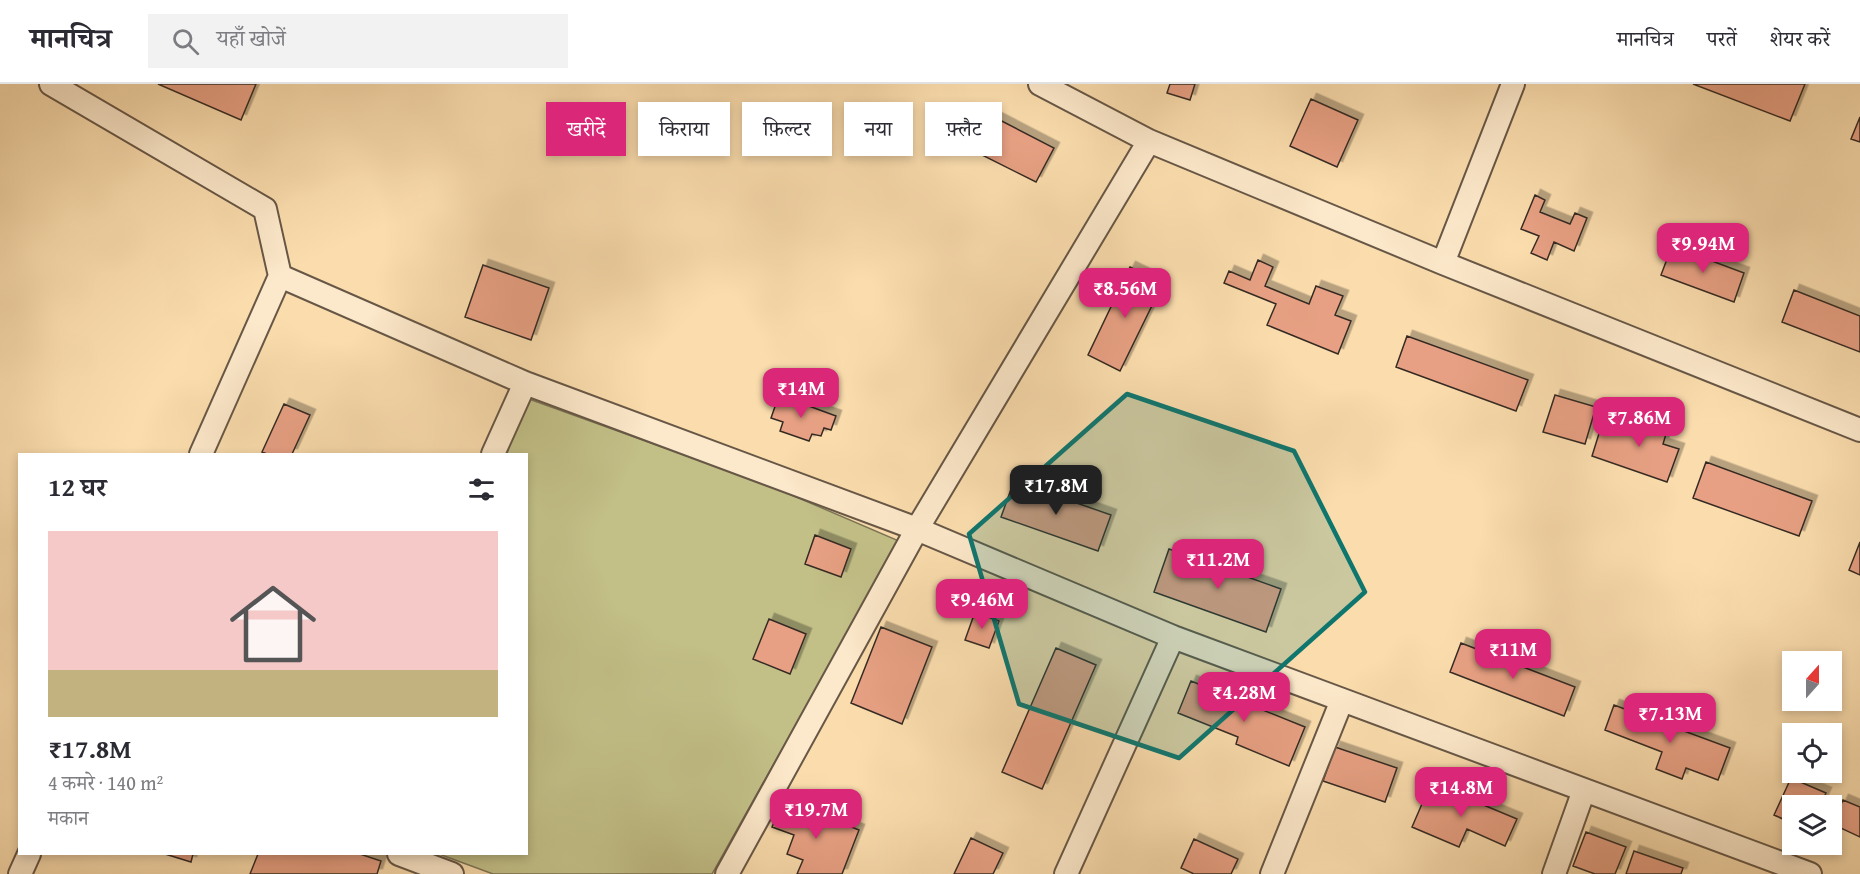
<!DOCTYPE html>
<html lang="hi">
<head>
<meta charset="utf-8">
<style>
	:root { --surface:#fff; --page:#f2f2f3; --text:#2b2b33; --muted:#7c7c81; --line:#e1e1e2; --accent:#db2777 }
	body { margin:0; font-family:"Gentium Book Plus","Noto Serif Devanagari",serif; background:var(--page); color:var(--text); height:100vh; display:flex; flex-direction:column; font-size:22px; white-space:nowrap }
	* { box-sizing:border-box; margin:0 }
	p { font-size:20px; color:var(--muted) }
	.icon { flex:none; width:33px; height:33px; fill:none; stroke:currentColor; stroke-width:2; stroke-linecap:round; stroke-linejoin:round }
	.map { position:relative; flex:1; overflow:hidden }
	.panel { position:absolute; left:18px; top:369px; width:510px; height:402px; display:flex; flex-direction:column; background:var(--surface); border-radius:0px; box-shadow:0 3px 9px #0003 }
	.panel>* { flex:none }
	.top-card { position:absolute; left:546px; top:18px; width:570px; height:54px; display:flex; gap:12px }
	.needle { width:39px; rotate:21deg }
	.buttons { position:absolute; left:1782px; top:567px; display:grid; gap:12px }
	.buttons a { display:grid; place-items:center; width:60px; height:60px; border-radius:0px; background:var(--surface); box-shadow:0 3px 9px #0003; font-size:30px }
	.price { position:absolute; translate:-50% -51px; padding:0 14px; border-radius:12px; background:var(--accent); color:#fff; font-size:20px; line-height:39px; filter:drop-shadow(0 2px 3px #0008) }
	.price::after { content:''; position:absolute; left:50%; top:36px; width:18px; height:14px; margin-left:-9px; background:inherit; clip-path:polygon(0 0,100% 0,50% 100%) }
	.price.active { background:#222; color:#fff }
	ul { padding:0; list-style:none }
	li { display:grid; align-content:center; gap:12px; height:318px; padding:0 30px }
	li span { display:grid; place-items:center; height:186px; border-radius:0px; color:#555 }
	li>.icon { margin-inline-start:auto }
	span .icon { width:108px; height:108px; fill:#fffc; stroke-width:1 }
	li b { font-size:26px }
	h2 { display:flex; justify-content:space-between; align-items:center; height:72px; padding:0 30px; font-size:26px }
	.pill { padding:0 21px; border-radius:0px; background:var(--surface); box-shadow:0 3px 9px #0003; font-size:21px; line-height:54px }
	.pill.active { background:var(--accent); color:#fff }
	header { display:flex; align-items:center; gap:36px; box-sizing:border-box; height:84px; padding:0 30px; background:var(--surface); border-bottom:2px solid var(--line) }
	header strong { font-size:28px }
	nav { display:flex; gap:33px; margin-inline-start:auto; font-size:21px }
	.search { width:420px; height:54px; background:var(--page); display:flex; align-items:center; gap:15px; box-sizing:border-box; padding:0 21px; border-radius:0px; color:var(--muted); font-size:22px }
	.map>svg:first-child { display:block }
	.green { fill:#c2bf87; stroke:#7c7556; stroke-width:1.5 }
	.building { fill:#e7a083; stroke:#362b24; stroke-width:1.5; filter:url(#shadow) }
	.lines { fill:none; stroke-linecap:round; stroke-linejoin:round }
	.street-casing { stroke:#675746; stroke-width:26 }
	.street { stroke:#fce8ca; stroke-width:22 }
	.marked { fill:#0f766e; fill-opacity:0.2; stroke:#0f766e; stroke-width:4.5; stroke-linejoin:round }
</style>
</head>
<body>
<header>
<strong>मानचित्र</strong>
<div class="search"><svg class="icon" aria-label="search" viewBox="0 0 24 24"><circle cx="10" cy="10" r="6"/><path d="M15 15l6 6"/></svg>यहाँ खोजें</div>
<nav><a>मानचित्र</a><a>परतें</a><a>शेयर करें</a></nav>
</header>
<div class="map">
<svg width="1860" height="790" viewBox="0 0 1860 790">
	<defs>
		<filter id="shadow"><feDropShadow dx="5.5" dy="-5.5" stdDeviation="0" flood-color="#0004"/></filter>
	</defs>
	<rect width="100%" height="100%" fill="#fadcad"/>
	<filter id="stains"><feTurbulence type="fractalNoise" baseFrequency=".00333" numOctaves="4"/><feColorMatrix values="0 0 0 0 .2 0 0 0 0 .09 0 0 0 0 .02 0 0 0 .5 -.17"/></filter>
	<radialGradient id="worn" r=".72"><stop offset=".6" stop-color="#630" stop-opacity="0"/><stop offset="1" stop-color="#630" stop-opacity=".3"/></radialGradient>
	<path class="green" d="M 529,315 L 773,403 L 899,457 L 712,790 L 493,790 L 439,770 L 526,770 L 526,370 L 506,370 Z"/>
	<path class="building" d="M 158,0 L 256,0 L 241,36 Z
		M 1170,0 L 1195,0 L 1190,16 L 1167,9 Z
		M 1693,0 L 1805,0 L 1790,37 Z
		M 1311,15 L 1358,36 L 1337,83 L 1290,62 Z
		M 990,31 L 1054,64 L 1036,98 L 972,66 Z
		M 1860,33 L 1860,58 L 1851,55 Z
		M 1535,111 L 1545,116 L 1540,128 L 1570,140 L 1575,129 L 1587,134 L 1574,167 L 1554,158 L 1547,176 L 1531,169 L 1539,152 L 1521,145 Z
		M 1672,162 L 1744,189 L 1734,218 L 1661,191 Z
		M 1258,176 L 1273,183 L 1265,202 L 1309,220 L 1316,202 L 1343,212 L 1335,231 L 1351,237 L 1338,270 L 1267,241 L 1276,220 L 1224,199 L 1229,187 L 1250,196 Z
		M 483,181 L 549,204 L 531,256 L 465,233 Z
		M 1130,183 L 1163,199 L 1120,287 L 1088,271 Z
		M 1794,206 L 1860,232 L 1860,268 L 1782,238 Z
		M 1407,252 L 1528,296 L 1516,327 L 1396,283 Z
		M 779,311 L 836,332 L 831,346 L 824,344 L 821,352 L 812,350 L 809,357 L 780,347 L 783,338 L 771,334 Z
		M 1555,311 L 1596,323 L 1585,360 L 1543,348 Z
		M 284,320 L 310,331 L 292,370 L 267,370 L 262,368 Z
		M 1642,327 L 1670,337 L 1663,360 L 1679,365 L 1667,398 L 1592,372 L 1602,340 L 1634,351 Z
		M 1706,378 L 1812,417 L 1799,452 L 1693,414 Z
		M 1014,397 L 1111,431 L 1098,467 L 1001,433 Z
		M 815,451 L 851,465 L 841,493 L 805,480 Z
		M 1860,458 L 1860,491 L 1849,486 Z
		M 1169,465 L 1281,505 L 1266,548 L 1154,508 Z
		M 975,528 L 999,537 L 989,564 L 965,556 Z
		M 769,535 L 806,550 L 790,590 L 753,575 Z
		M 881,543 L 932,563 L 902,640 L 851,619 Z
		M 1461,559 L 1575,603 L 1564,632 L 1450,588 Z
		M 1056,564 L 1096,581 L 1042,705 L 1002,688 Z
		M 1191,597 L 1305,643 L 1289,682 L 1236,660 L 1238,653 L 1178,629 Z
		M 1614,621 L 1730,664 L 1718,696 L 1686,684 L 1682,695 L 1656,685 L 1662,668 L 1605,646 Z
		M 1335,663 L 1397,684 L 1385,718 L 1323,697 Z
		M 1791,694 L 1826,709 L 1820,722 L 1792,722 L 1792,739 L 1774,731 Z
		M 1431,699 L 1517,735 L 1505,762 L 1467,745 L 1459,763 L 1412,743 Z
		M 783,716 L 859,746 L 842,790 L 797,790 L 803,776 L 787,770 L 794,751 L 772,743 Z
		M 1843,716 L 1860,723 L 1860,753 L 1832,740 Z
		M 1586,748 L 1626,763 L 1615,790 L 1595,790 L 1573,782 Z
		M 971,754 L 1003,769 L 993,790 L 954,790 Z
		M 1194,755 L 1238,775 L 1231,790 L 1194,790 L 1181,784 Z
		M 1634,767 L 1683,784 L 1681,790 L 1626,790 Z
		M 165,770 L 193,770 L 191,778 Z
		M 258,770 L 360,770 L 381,777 L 377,790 L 250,790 Z"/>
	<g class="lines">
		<g class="street-casing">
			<path id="street" d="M 51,0 L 265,125 L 280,192 L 525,299 L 917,445 L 1173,553 L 1810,790
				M 1040,0 L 1149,57 L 1443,179 L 1860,346
				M 1443,179 L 1513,0
				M 201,370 L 280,192
				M 493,370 L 525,299
				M 399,770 L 452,790
				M 20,790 L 29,770
				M 727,790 L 917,445 L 1149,57
				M 1066,790 L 1173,553
				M 1272,790 L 1342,616
				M 1554,790 L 1584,706"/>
		</g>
		<use href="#street" class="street"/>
	</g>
	<path class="marked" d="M 1127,310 L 1294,367 L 1365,508 L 1179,674 L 1019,620 L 969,450 Z"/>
	<rect width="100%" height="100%" filter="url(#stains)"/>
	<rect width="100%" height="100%" fill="url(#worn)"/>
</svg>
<div class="buttons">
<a><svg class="needle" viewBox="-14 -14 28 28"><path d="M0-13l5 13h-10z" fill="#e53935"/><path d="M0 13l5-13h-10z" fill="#7c7c81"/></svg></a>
<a><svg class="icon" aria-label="locate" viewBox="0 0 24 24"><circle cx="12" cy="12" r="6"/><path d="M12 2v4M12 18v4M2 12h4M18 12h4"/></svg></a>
<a><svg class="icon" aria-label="layers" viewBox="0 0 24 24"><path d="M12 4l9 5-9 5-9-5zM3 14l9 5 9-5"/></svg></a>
</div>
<b class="price" style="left:1703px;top:190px">₹9.94M</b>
<b class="price" style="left:1125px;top:235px">₹8.56M</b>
<b class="price" style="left:801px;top:335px">₹14M</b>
<b class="price" style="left:1639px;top:364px">₹7.86M</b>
<b class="price active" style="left:1056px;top:432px">₹17.8M</b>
<b class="price" style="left:1218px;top:506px">₹11.2M</b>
<b class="price" style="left:982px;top:546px">₹9.46M</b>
<b class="price" style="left:1513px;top:596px">₹11M</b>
<b class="price" style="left:1244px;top:639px">₹4.28M</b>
<b class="price" style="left:1670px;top:660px">₹7.13M</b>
<b class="price" style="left:1461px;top:734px">₹14.8M</b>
<b class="price" style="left:816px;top:756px">₹19.7M</b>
<div class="top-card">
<a class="pill active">खरीदें</a>
<a class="pill">किराया</a>
<a class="pill">फ़िल्टर</a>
<a class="pill">नया</a>
<a class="pill">फ़्लैट</a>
</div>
<section class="panel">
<h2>12 घर<svg class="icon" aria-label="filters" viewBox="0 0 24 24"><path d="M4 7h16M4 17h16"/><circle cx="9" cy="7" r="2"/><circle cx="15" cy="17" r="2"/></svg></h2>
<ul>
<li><span style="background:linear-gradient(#f6c9c9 75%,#c2b280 0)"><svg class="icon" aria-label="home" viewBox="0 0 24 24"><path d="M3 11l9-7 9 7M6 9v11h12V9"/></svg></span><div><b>₹17.8M</b><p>4 कमरे · 140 m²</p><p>मकान</p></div></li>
</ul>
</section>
</div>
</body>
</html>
